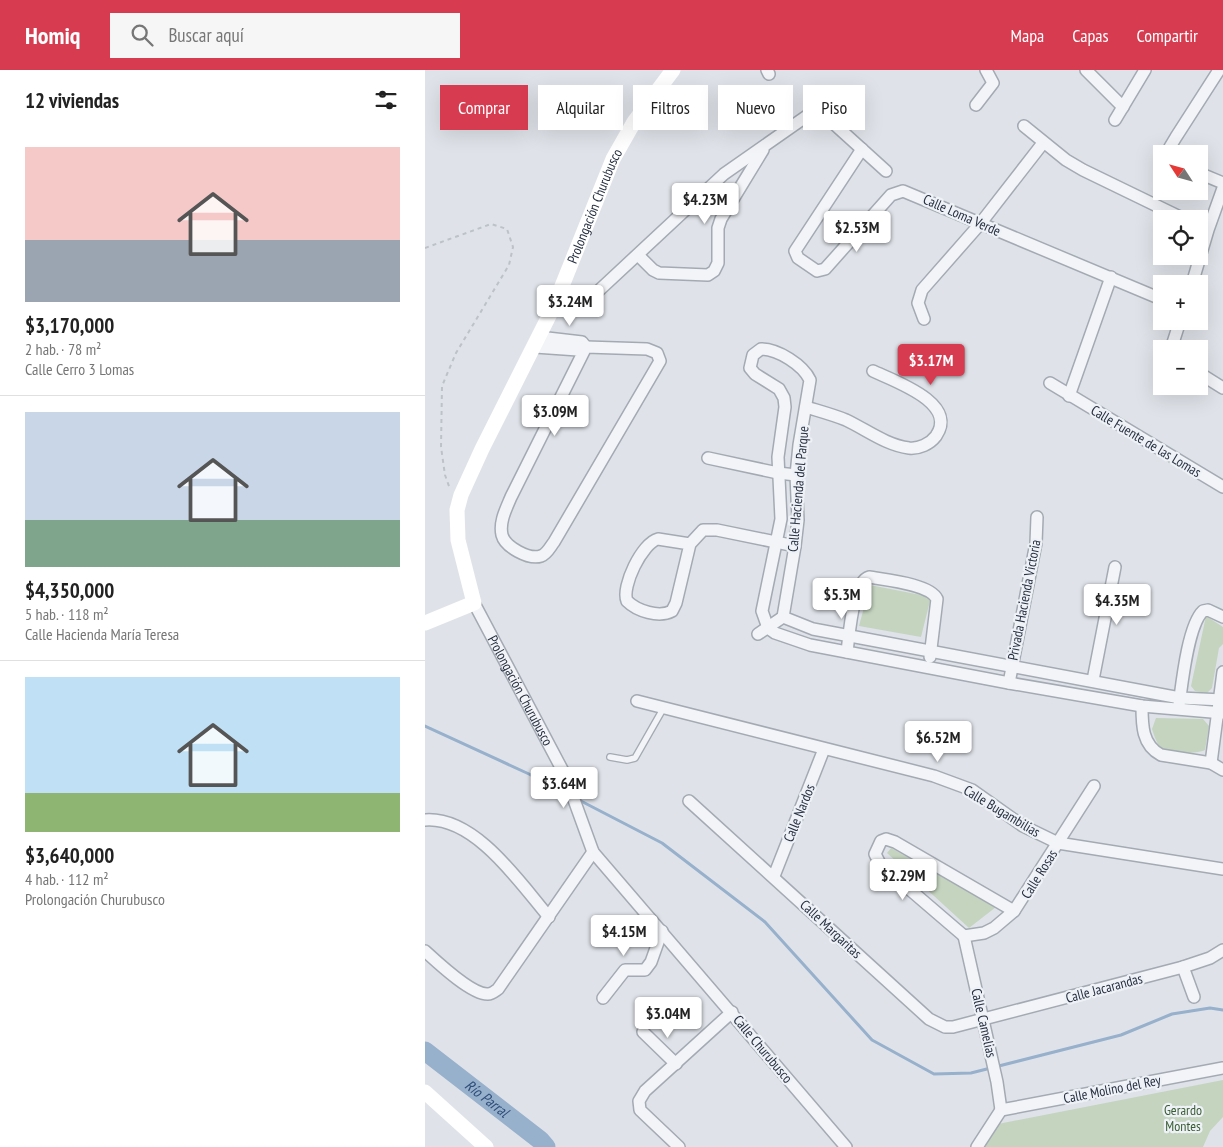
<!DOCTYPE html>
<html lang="es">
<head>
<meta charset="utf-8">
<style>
	:root { --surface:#fff; --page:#f6f6f6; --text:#222; --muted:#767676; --line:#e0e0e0; --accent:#d73b4f }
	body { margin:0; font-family:"PT Sans Narrow",sans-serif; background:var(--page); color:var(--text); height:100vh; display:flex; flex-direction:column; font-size:19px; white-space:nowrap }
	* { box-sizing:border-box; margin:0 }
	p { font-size:16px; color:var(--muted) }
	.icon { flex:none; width:28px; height:28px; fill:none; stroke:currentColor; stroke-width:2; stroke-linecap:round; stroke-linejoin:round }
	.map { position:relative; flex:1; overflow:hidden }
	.side { display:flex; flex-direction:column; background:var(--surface); width:425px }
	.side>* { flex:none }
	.top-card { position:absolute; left:15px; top:15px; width:475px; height:45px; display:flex; gap:10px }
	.needle { width:32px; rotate:306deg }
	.controls { position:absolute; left:728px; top:75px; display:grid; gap:10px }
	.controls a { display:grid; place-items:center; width:55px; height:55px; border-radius:0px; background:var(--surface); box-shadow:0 5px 20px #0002; font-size:25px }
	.price { position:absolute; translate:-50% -42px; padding:0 11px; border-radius:5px; background:#fff; color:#222; font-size:16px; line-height:32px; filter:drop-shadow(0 1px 2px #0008) }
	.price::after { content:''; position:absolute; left:50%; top:30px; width:15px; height:11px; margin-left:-8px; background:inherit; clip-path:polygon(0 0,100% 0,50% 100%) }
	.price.on { background:var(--accent); color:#fff }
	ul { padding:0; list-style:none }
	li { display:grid; align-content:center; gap:10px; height:265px; padding:0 25px }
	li+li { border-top:1px solid var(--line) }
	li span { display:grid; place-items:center; height:155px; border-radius:0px; color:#555 }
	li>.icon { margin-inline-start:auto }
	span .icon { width:90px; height:90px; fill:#fffc; stroke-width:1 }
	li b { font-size:21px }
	h2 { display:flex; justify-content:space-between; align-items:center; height:60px; padding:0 25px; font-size:21px }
	.tag { padding:0 18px; border-radius:0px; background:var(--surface); box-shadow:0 5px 20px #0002; font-size:18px; line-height:45px }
	.tag.on { background:var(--accent); color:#fff }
	header { display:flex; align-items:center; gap:30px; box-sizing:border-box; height:70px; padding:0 25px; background:var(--accent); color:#fff }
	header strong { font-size:24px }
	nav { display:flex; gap:28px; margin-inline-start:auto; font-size:18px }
	.search { width:350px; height:45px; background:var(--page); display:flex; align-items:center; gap:12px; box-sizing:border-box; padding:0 18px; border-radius:0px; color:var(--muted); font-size:19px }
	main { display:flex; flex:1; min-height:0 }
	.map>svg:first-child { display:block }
	.green { fill:#c4d4bf }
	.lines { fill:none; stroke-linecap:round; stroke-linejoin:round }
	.stream { stroke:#97b0cc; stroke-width:3 }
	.river { stroke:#97b0cc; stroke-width:19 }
	.lane-casing { stroke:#a4aab3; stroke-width:8 }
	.street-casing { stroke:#a4aab3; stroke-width:14 }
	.path { stroke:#bdc1c8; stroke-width:2; stroke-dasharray:4 4; stroke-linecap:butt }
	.lane { stroke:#f2f4f7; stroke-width:5.5 }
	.street { stroke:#f2f4f7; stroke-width:11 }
	.secondary { stroke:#fff; stroke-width:15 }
	.labels { text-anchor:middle; stroke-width:4.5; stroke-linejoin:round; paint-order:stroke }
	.street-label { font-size:14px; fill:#273041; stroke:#eef2f7 }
	.park-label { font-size:14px; fill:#3a5e33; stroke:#eef2f7 }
	.water-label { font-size:15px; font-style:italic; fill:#2e4d78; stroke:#eef2f7 }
</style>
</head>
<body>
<header>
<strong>Homiq</strong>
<div class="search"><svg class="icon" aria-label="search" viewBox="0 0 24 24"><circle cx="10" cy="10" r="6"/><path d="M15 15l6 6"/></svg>Buscar aquí</div>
<nav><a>Mapa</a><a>Capas</a><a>Compartir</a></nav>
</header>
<main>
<section class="side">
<h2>12 viviendas<svg class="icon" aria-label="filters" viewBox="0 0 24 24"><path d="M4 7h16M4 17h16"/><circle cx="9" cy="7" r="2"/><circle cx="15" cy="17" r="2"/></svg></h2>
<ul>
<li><span style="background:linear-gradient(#f6c9c9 60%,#9aa5b1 0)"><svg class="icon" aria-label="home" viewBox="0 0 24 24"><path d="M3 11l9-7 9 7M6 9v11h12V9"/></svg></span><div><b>$3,170,000</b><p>2 hab. · 78 m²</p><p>Calle Cerro 3 Lomas</p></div></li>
<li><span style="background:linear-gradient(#c9d6e8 70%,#7fa58c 0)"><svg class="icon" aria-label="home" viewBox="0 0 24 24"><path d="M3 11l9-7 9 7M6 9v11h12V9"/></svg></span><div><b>$4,350,000</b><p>5 hab. · 118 m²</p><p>Calle Hacienda María Teresa</p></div></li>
<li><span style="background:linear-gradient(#bfe0f5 75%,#8fb573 0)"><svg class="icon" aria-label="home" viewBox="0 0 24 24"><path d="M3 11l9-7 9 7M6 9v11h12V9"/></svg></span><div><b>$3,640,000</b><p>4 hab. · 112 m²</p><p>Prolongación Churubusco</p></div></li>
</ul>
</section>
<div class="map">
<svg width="798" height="1077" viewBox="0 0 798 1077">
	<rect width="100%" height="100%" fill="#dfe3e9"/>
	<path class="green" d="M 445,515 L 506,527 L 496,567 L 434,556 Z
		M 781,546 L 798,557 L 798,574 L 794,578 L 787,618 L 782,623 L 770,621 L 766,616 Z
		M 731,648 L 778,649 L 784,656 L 780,680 C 772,684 747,684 739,680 C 732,676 729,665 727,659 Z
		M 466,778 L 571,837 L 544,858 L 462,783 Z
		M 798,1010 L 798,1047 L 785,1061 L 778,1077 L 560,1077 L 573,1054 Z"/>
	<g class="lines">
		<path class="stream" d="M 0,656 L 104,704 L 144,725
			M 152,729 L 237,773 L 340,852 L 447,970 L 509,1004 L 546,1003 L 696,965 L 747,944 L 785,938 L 798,940"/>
		<path class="river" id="s1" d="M 0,981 L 115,1070 L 121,1077"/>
		<g class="lane-casing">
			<path id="lane" d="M 185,687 L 202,690 L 210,688 L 238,639"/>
		</g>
		<g class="street-casing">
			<g id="street">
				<path d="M 342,0 L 344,4"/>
				<path d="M 661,0 L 698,37"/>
				<path d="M 551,35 L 568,13 L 561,0"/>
				<path d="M 690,50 L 720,0"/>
				<path d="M 599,56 L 641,90 L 658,100 L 759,149"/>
				<path d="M 437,79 L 370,181 L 373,188 L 392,201 L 400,199 L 466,125 L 478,121 L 736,229"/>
				<path d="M 744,84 L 745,77 L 751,67 L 794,0"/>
				<path d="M 774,103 L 798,113"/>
				<path d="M 213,185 L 228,200 L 234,203 L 283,205 L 289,201 L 293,193 L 293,158 L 296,149 L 338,80"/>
				<path d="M 767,214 L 783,160 L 798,118"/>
				<path d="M 129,236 L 162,230 L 168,226 L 299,104 L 389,41 L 397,43 L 461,101"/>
				<path d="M 499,249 L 493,233 L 497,220 L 555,154 L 618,73"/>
				<path d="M 114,267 L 157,272 L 161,277"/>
				<path d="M 110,277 L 153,280 L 161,277 L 222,279 L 232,283 L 235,291 L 129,472 C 125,477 122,484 116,486 C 104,490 80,477 77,465 C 74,452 81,439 86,427 L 161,277"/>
				<path d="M 746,279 L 755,251"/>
				<path d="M 774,303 L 798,318"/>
				<path d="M 625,313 L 798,417"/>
				<path d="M 644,326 L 686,207"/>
				<path d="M 381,337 C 394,341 409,345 421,350 C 442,360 461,375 484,378 C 494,379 505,374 511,366 C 534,333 469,311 448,301"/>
				<path d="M 283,388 L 353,403 L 371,405"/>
				<path d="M 265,474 L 233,469 C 217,473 196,517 202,531 C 212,541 234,548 247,541 L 251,533 L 265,474 L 278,460 L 292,460 L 370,476"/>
				<path id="s2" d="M 49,533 L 140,705 L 168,782 L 421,1077"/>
				<path d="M 333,564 L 358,547"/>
				<path d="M 422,582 C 424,566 428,511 444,507 C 461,510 505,514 512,529 L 505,587"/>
				<path d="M 668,610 L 690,497"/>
				<path d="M 584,613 L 611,473 L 612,447"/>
				<path d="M 798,630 L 755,628 L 388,559 L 358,547 L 370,476 L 373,450 L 371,405 L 374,375 L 385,310 C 378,295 353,279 336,279 L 328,285 L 325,298 L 330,304 L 354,319 L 359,328 L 360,337 L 353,387 L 356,449 L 337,541 L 343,558 L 350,563 L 385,575 L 584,613 L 717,636 L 798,643"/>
				<path d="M 212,631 L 509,706 L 547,720 L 598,756 L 633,773 L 798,799"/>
				<path d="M 754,635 C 757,613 763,555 778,541 L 783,540 L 798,547"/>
				<path d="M 717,636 C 717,655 717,675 736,685 L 786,693 L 798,700"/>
				<path d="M 786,693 L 798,602"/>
				<path d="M 264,731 L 504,949 L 520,957 L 528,957 L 758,897 L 785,888 L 798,880"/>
				<path d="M 0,750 C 50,746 95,813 124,847"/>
				<path d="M 349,806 L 399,679"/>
				<path d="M 539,866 L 455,794 L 450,784 L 456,771 L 461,769 L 470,772 L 589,841"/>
				<path d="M 539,866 L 559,863 L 569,858 L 589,841 L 669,716"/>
				<path d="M 539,866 L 572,1012 L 576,1040"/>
				<path d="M 0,881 C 12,892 47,925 63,924 C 67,924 70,921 73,919 L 168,782"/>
				<path d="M 758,897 L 769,927"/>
				<path d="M 178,928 L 200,900 L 220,900 L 226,892 L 237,861"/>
				<path d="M 218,962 L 251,994"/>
				<path d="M 576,1040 L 798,998"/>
				<path d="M 254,1077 L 215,1040 L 214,1031 L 220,1021 L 307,942"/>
				<path d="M 552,1077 L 576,1040"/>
			</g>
		</g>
		<path class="path" d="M 0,178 L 66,154 L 82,159 L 88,177 L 84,195 L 31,283 L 17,316 L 16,377 L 20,405 L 25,419"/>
		<use href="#lane" class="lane"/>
		<use href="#street" class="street"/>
		<g class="secondary">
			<path id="s3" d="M 0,553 L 49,533 L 33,470 L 32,440 L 36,425 L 57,379 L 129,236 L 188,89 L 209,52 L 248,0"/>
			<path d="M 0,1022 L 61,1077"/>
		</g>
	</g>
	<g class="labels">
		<g class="street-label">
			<text dy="5" stroke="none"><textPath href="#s3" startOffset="482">Prolongación Churubusco</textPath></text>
			<text transform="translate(537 145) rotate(24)" y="5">Calle Loma Verde</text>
			<text transform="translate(721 371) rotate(31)" y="5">Calle Fuente de las Lomas</text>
			<text transform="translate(373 419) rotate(-85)" y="5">Calle Hacienda del Parque</text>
			<text transform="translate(599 530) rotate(-79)" y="5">Privada Hacienda Victoria</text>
			<text dy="5" stroke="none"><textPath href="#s2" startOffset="99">Prolongación Churubusco</textPath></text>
			<text transform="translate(577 741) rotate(31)" y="5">Calle Bugambilias</text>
			<text transform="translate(374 743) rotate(-68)" y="5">Calle Nardos</text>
			<text transform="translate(614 804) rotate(-58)" y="5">Calle Rosas</text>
			<text transform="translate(406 859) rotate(43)" y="5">Calle Margaritas</text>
			<text transform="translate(679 918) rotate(-15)" y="5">Calle Jacarandas</text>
			<text transform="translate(559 953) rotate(77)" y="5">Calle Camelias</text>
			<text transform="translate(338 979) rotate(50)" y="5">Calle Churubusco</text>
			<text transform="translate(687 1019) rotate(-11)" y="5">Calle Molino del Rey</text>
		</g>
		<g class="park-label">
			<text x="758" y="1045">Gerardo<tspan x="758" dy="16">Montes</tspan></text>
		</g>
		<g class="water-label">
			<text dy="5" stroke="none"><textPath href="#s1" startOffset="78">Río Parral</textPath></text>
		</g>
	</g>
</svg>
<div class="controls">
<a><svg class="needle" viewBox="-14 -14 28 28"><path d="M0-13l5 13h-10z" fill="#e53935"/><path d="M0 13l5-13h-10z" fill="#767676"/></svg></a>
<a><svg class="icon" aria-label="locate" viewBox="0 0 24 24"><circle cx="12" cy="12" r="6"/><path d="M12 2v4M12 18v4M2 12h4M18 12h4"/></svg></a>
<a>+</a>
<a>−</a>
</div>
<b class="price" style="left:280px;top:155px">$4.23M</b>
<b class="price" style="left:432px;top:183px">$2.53M</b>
<b class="price" style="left:145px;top:257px">$3.24M</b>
<b class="price on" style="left:506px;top:316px">$3.17M</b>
<b class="price" style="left:130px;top:367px">$3.09M</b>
<b class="price" style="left:417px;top:550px">$5.3M</b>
<b class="price" style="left:692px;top:556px">$4.35M</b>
<b class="price" style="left:513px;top:693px">$6.52M</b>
<b class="price" style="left:139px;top:739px">$3.64M</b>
<b class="price" style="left:478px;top:831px">$2.29M</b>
<b class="price" style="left:199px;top:887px">$4.15M</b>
<b class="price" style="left:243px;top:969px">$3.04M</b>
<div class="top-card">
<a class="tag on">Comprar</a>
<a class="tag">Alquilar</a>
<a class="tag">Filtros</a>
<a class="tag">Nuevo</a>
<a class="tag">Piso</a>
</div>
</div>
</main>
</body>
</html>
